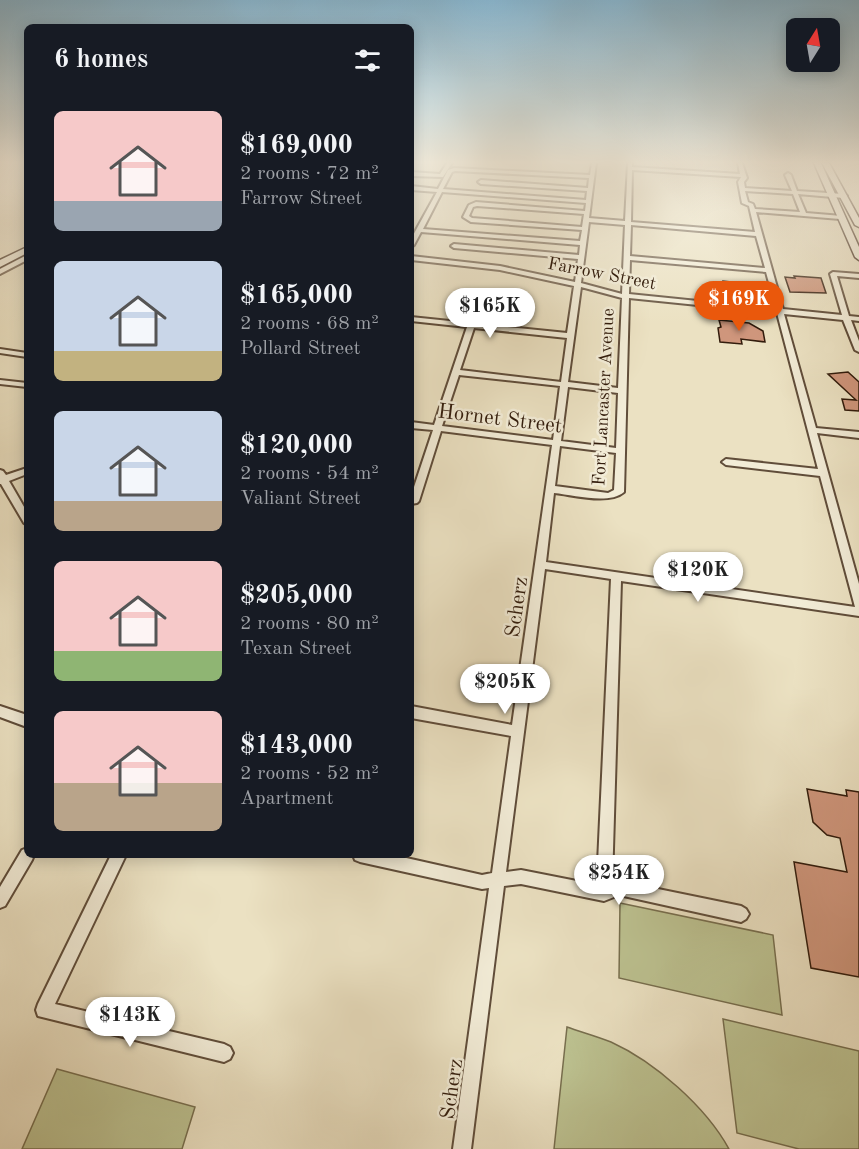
<!DOCTYPE html>
<html lang="en">
<head>
<meta charset="utf-8">
<style>
	:root { --surface:#171b24; --page:#242831; --text:#f1f3f6; --muted:#9ea1a6; --accent:#ea580c }
	body { margin:0; font-family:"Old Standard TT",serif; background:var(--page); color:var(--text); height:100vh; display:flex; flex-direction:column; font-size:22px; white-space:nowrap }
	* { box-sizing:border-box; margin:0 }
	p { font-size:20px; color:var(--muted) }
	.icon { flex:none; width:33px; height:33px; fill:none; stroke:currentColor; stroke-width:2; stroke-linecap:round; stroke-linejoin:round }
	.map { position:relative; flex:1; overflow:hidden }
	.side { position:absolute; left:24px; top:24px; width:390px; height:834px; display:flex; flex-direction:column; background:var(--surface); border-radius:9px; box-shadow:0 3px 15px #0003 }
	.side>* { flex:none }
	.needle { width:39px; rotate:11deg }
	.fabs { position:absolute; left:786px; top:18px; display:grid; gap:12px }
	.fabs a { display:grid; place-items:center; width:54px; height:54px; border-radius:9px; background:var(--surface); box-shadow:0 3px 15px #0003; font-size:30px }
	.price { position:absolute; translate:-50% -51px; padding:0 14px; border-radius:21px; background:#fff; color:#222; font-size:20px; line-height:39px; filter:drop-shadow(0 2px 3px #0008) }
	.price::after { content:''; position:absolute; left:50%; top:36px; width:18px; height:14px; margin-left:-9px; background:inherit; clip-path:polygon(0 0,100% 0,50% 100%) }
	.price.selected { background:var(--accent); color:#fff }
	ul { padding:0; list-style:none }
	li { display:flex; align-items:center; gap:18px; height:150px; padding:0 30px }
	li span { display:grid; place-items:center; flex:none; width:168px; height:120px; border-radius:9px; color:#555 }
	li>.icon { margin-inline-start:auto }
	span .icon { width:72px; height:72px; fill:#fffc; stroke-width:1 }
	li b { font-size:26px }
	h2 { display:flex; justify-content:space-between; align-items:center; height:72px; padding:0 30px; font-size:26px }
	.map>svg:first-child { display:block }
	.green { fill:#bcc190; stroke:#776e4e; stroke-width:1.5 }
	.building { fill:#cf967c; stroke:#321c0c; stroke-width:1.5 }
	.lines { fill:none; stroke-linecap:round; stroke-linejoin:round }
	.street-casing { stroke:#604d3a; stroke-width:4 }
	.secondary-casing { stroke:#321c0c; stroke-width:3 }
	.street { fill:#f2ecd7; fill-rule:evenodd }
	.secondary { fill:#f2ecd7; fill-rule:evenodd }
	.labels { text-anchor:middle; stroke-width:5; stroke-linejoin:round; paint-order:stroke }
	.far-street-label { font-size:18px; fill:#321c0c; stroke:#f2ecd7 }
	.street-label { font-size:21px; fill:#321c0c; stroke:#f2ecd7 }
</style>
</head>
<body>
<div class="map">
<svg width="859" height="1149" viewBox="0 0 859 1149">
	<rect width="100%" height="100%" fill="#ebe1c2"/>
	<filter id="stains"><feTurbulence type="fractalNoise" baseFrequency=".00333" numOctaves="4"/><feColorMatrix values="0 0 0 0 .2 0 0 0 0 .09 0 0 0 0 .02 0 0 0 .5 -.17"/></filter>
	<radialGradient id="worn" r=".72"><stop offset=".6" stop-color="#630" stop-opacity="0"/><stop offset="1" stop-color="#630" stop-opacity=".3"/></radialGradient>
	<path class="green" d="M 620,903 L 773,935 L 782,1015 L 619,978 Z
		M 723,1019 L 859,1051 L 859,1149 L 799,1149 L 737,1133 Z
		M 567,1027 C 581,1032 596,1036 611,1042 C 655,1062 706,1107 729,1149 L 554,1149 Z
		M 57,1069 L 195,1107 L 182,1149 L 22,1149 Z"/>
	<path class="building" d="M 794,276 L 821,278 L 826,293 L 790,292 L 785,277 L 795,278 Z
		M 723,281 L 755,285 L 758,298 L 738,297 L 739,301 L 727,300 Z
		M 719,320 L 749,323 L 763,331 L 765,342 L 741,339 L 742,344 L 720,342 L 718,328 L 721,327 Z
		M 848,372 L 859,382 L 859,411 L 845,410 L 842,399 L 856,400 L 828,374 Z
		M 807,789 L 847,796 L 846,790 L 859,792 L 859,977 L 811,968 L 794,862 L 847,872 L 840,838 L 827,835 L 813,822 Z"/>
	<g class="lines">
		<g class="street-casing">
			<path id="street" d="M 447,163 L 452,163 L 443,177 L 411,176 L 411,172 L 440,174 Z
				M 592,163 L 596,163 L 589,218 L 625,221 L 628,163 L 632,163 L 632,167 L 740,174 L 738,163 L 742,163 L 747,178 L 744,182 L 745,188 L 792,191 L 785,175 L 788,173 L 791,175 L 797,191 L 844,194 L 847,196 L 844,198 L 798,194 L 806,213 L 842,216 L 842,218 L 840,219 L 756,212 L 783,309 L 842,315 L 830,274 L 833,272 L 859,274 L 859,278 L 837,276 L 849,316 L 859,317 L 859,321 L 851,320 L 859,341 L 859,352 L 855,350 L 843,320 L 784,314 L 816,428 L 859,432 L 859,438 L 817,433 L 859,584 L 859,616 L 621,581 L 612,883 L 619,881 L 741,906 L 746,909 L 749,914 L 746,919 L 741,922 L 619,895 L 604,901 L 521,884 L 504,886 L 471,1149 L 453,1149 L 489,888 L 482,889 L 360,862 L 355,860 L 353,855 L 393,855 L 482,875 L 492,873 L 511,736 L 411,718 L 411,706 L 512,725 L 552,445 L 441,431 L 419,501 L 417,503 L 411,504 L 411,496 L 433,430 L 411,428 L 411,422 L 434,425 L 467,327 L 411,321 L 411,317 L 567,333 L 574,286 L 500,270 L 411,260 L 411,256 L 500,266 L 575,282 L 578,259 L 454,248 L 451,246 L 454,244 L 579,255 L 580,245 L 421,232 L 414,245 L 411,247 L 411,239 L 437,192 L 411,190 L 411,186 L 438,189 L 448,170 L 454,168 L 590,175 ZM 632,170 L 741,177 L 738,182 L 742,203 L 749,206 L 755,232 L 631,222 ZM 455,171 L 589,178 L 588,188 L 481,180 L 478,182 L 481,184 L 587,191 L 586,200 L 443,189 L 452,172 ZM 745,191 L 793,194 L 800,212 L 755,209 L 753,204 L 748,202 ZM 442,192 L 586,203 L 585,211 L 476,202 L 469,205 L 463,217 L 471,222 L 582,230 L 580,241 L 423,229 ZM 477,206 L 584,214 L 582,227 L 472,218 L 469,216 L 473,207 ZM 589,222 L 625,225 L 622,294 L 581,283 ZM 631,225 L 756,236 L 765,268 L 630,256 ZM 630,260 L 766,272 L 776,309 L 629,294 ZM 581,287 L 622,298 L 618,388 L 568,382 ZM 629,298 L 777,313 L 818,469 L 726,459 L 722,462 L 726,465 L 820,476 L 855,607 L 546,562 L 554,493 C 574,495 609,505 624,492 ZM 474,328 L 567,338 L 561,382 L 460,370 ZM 459,375 L 560,386 L 553,440 L 442,426 ZM 568,387 L 618,393 L 616,448 L 561,441 ZM 560,446 L 616,453 L 614,490 L 608,493 L 555,486 ZM 545,569 L 611,579 L 597,885 L 521,870 L 506,872 Z
				M 27,255 L 27,260 L 0,274 L 0,269 Z
				M 0,349 L 27,353 L 27,357 L 0,353 Z
				M 0,380 L 27,383 L 27,387 L 0,384 Z
				M 27,468 L 27,474 L 9,481 L 27,512 L 27,524 L 24,523 L 1,484 L 0,484 L 0,470 L 3,471 L 6,475 Z
				M 0,706 L 27,715 L 27,727 L 0,717 Z
				M 27,848 L 27,855 L 34,855 L 32,860 L 5,906 L 0,908 L 0,887 L 22,850 Z
				M 111,855 L 126,855 L 55,1004 L 224,1044 L 230,1047 L 233,1053 L 230,1059 L 224,1062 L 38,1016 L 36,1010 L 38,1004 Z"/>
		</g>
		<g class="secondary-casing">
			<path id="secondary" d="M 814,163 L 821,163 L 859,247 L 859,260 L 855,257 Z
				M 822,163 L 829,163 L 859,218 L 859,227 L 855,225 Z
				M 27,247 L 27,253 L 0,267 L 0,260 Z"/>
		</g>
		<use href="#street" class="street"/>
		<use href="#secondary" class="secondary"/>
	</g>
	<linearGradient id="sky" x2="0" y2="1"><stop stop-color="#88b8d3"/><stop offset="0.5" stop-color="#f6f2e4"/><stop offset="1" stop-color="#f6f2e4" stop-opacity="0"/></linearGradient>
	<rect width="859" height="324" fill="url(#sky)"/>
	<g class="labels">
		<g class="far-street-label">
			<text transform="translate(602 273) rotate(11)" y="6">Farrow Street</text>
			<text transform="translate(603 397) rotate(-87)" y="6">Fort Lancaster Avenue</text>
		</g>
		<g class="street-label">
			<text transform="translate(500 418) rotate(7)" y="7">Hornet Street</text>
			<text transform="translate(516 607) rotate(-82)" y="7">Scherz</text>
			<text transform="translate(451 1089) rotate(-82)" y="7">Scherz</text>
		</g>
	</g>
	<rect width="100%" height="100%" filter="url(#stains)"/>
	<rect width="100%" height="100%" fill="url(#worn)"/>
</svg>
<div class="fabs">
<a><svg class="needle" viewBox="-14 -14 28 28"><path d="M0-13l5 13h-10z" fill="#e53935"/><path d="M0 13l5-13h-10z" fill="#9ea1a6"/></svg></a>
</div>
<b class="price selected" style="left:739px;top:332px">$169K</b>
<b class="price" style="left:490px;top:339px">$165K</b>
<b class="price" style="left:698px;top:603px">$120K</b>
<b class="price" style="left:505px;top:715px">$205K</b>
<b class="price" style="left:619px;top:906px">$254K</b>
<b class="price" style="left:130px;top:1048px">$143K</b>
<section class="side">
<h2>6 homes<svg class="icon" aria-label="filters" viewBox="0 0 24 24"><path d="M4 7h16M4 17h16"/><circle cx="9" cy="7" r="2"/><circle cx="15" cy="17" r="2"/></svg></h2>
<ul>
<li><span style="background:linear-gradient(#f6c9c9 75%,#9aa5b1 0)"><svg class="icon" aria-label="home" viewBox="0 0 24 24"><path d="M3 11l9-7 9 7M6 9v11h12V9"/></svg></span><div><b>$169,000</b><p>2 rooms · 72 m²</p><p>Farrow Street</p></div></li>
<li><span style="background:linear-gradient(#c9d6e8 75%,#c2b280 0)"><svg class="icon" aria-label="home" viewBox="0 0 24 24"><path d="M3 11l9-7 9 7M6 9v11h12V9"/></svg></span><div><b>$165,000</b><p>2 rooms · 68 m²</p><p>Pollard Street</p></div></li>
<li><span style="background:linear-gradient(#c9d6e8 75%,#b9a48a 0)"><svg class="icon" aria-label="home" viewBox="0 0 24 24"><path d="M3 11l9-7 9 7M6 9v11h12V9"/></svg></span><div><b>$120,000</b><p>2 rooms · 54 m²</p><p>Valiant Street</p></div></li>
<li><span style="background:linear-gradient(#f6c9c9 75%,#8fb573 0)"><svg class="icon" aria-label="home" viewBox="0 0 24 24"><path d="M3 11l9-7 9 7M6 9v11h12V9"/></svg></span><div><b>$205,000</b><p>2 rooms · 80 m²</p><p>Texan Street</p></div></li>
<li><span style="background:linear-gradient(#f6c9c9 60%,#b9a48a 0)"><svg class="icon" aria-label="home" viewBox="0 0 24 24"><path d="M3 11l9-7 9 7M6 9v11h12V9"/></svg></span><div><b>$143,000</b><p>2 rooms · 52 m²</p><p>Apartment</p></div></li>
</ul>
</section>
</div>
</body>
</html>
